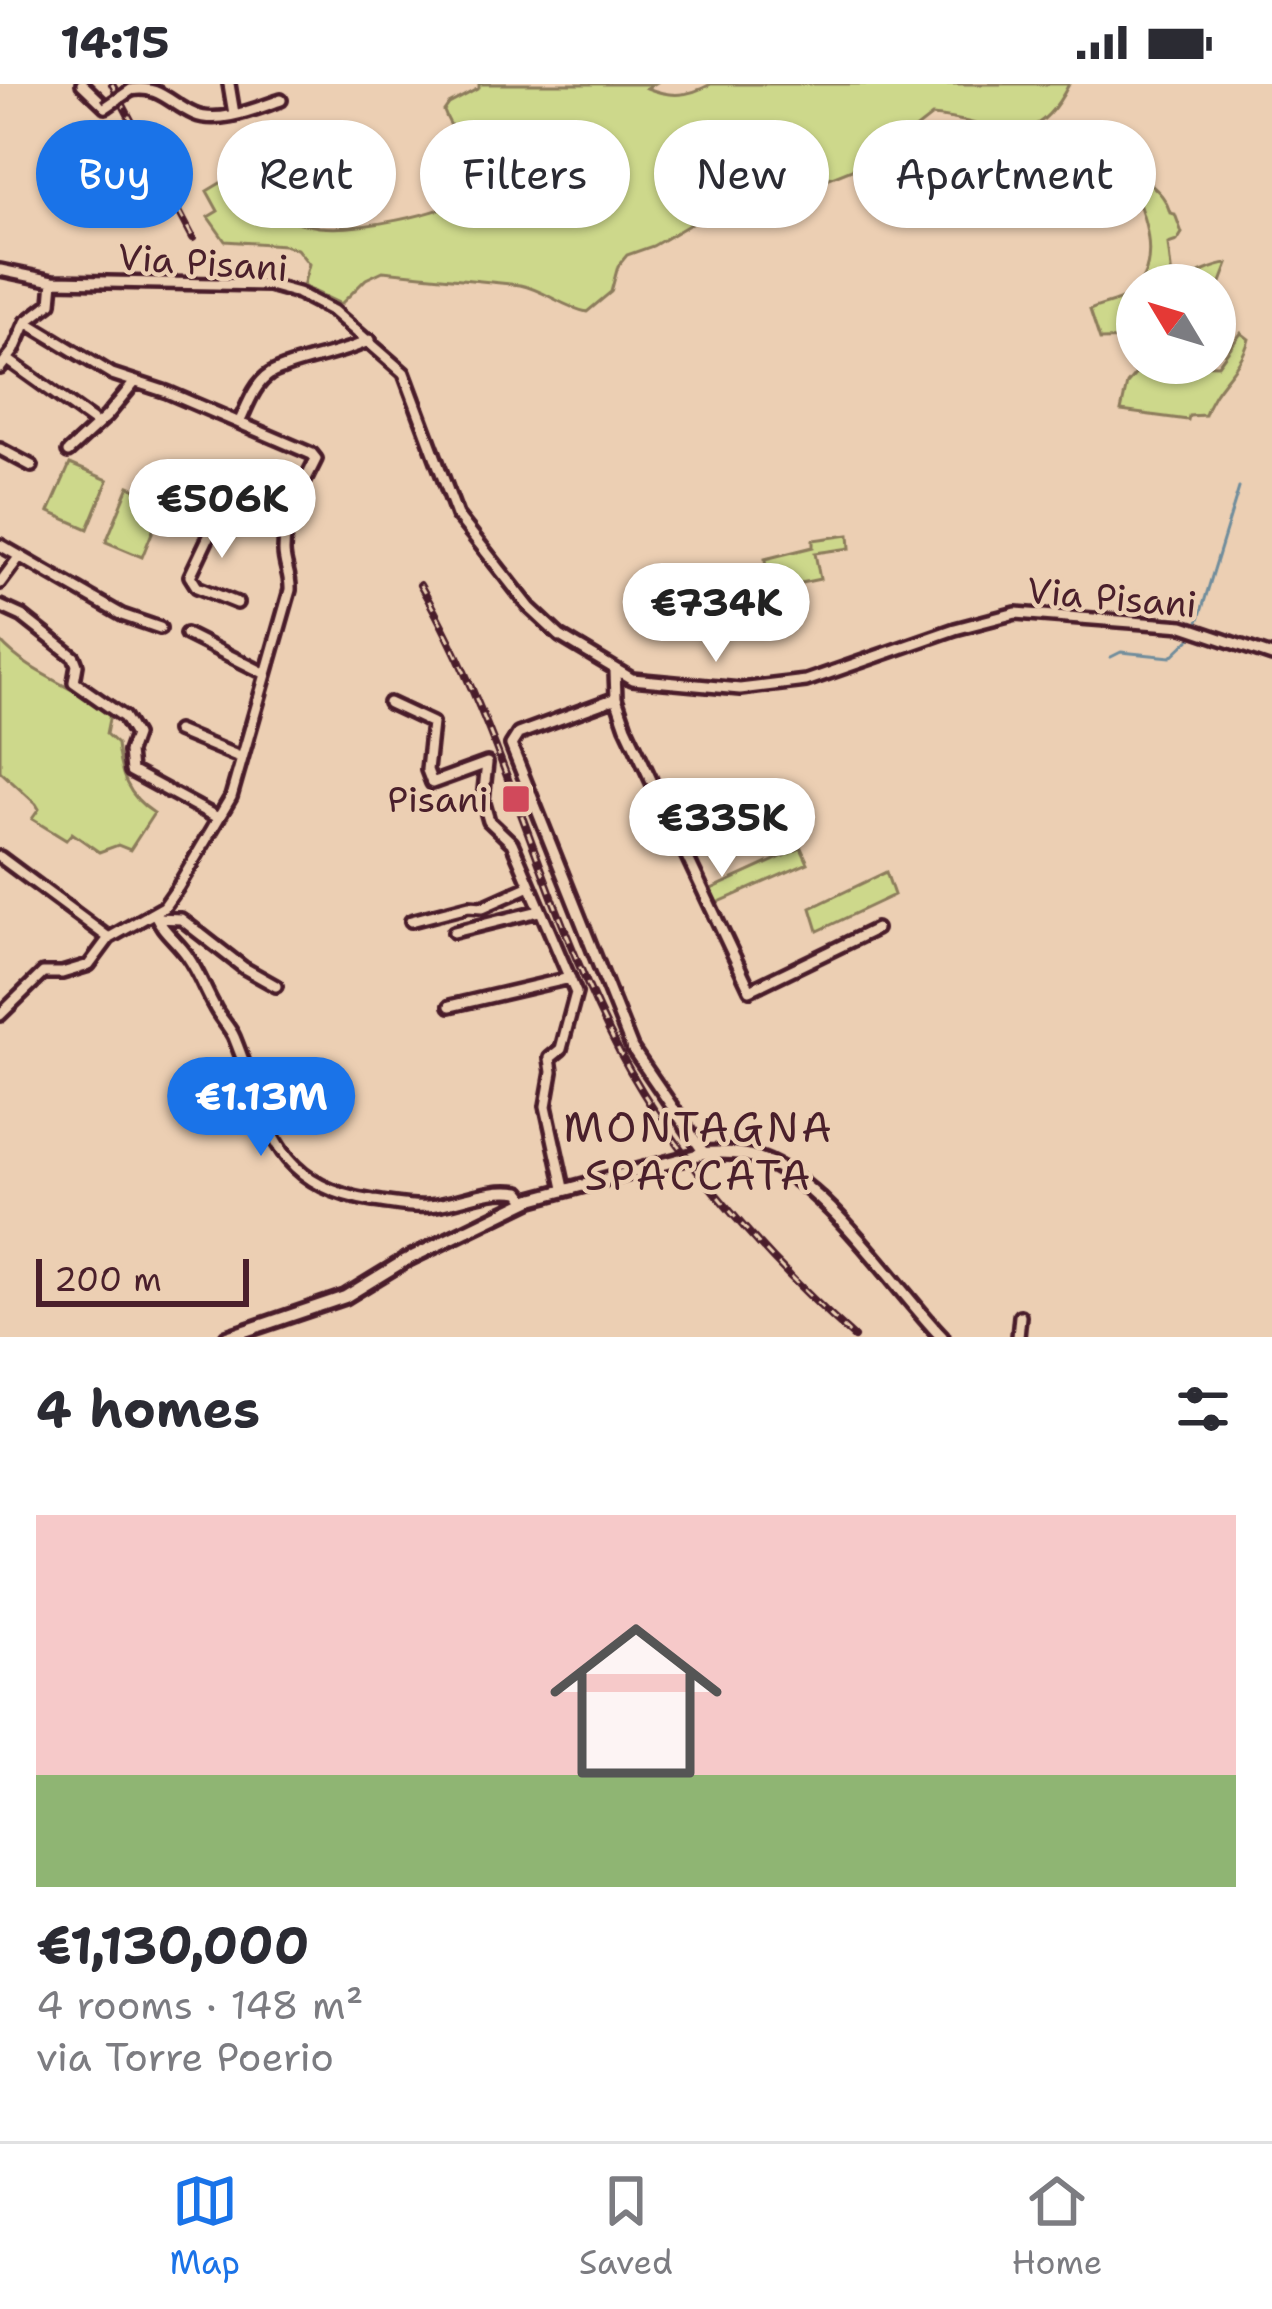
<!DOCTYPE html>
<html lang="en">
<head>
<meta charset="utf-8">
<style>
	:root { --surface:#fff; --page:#f7f7f7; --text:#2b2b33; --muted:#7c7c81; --line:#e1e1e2; --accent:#1a73e8 }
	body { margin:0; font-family:"Shantell Sans",sans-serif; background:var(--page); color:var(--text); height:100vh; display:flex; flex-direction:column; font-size:45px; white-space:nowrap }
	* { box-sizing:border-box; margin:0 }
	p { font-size:39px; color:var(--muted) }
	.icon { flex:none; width:66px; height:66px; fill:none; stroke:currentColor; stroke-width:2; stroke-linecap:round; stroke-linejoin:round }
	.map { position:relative; height:1253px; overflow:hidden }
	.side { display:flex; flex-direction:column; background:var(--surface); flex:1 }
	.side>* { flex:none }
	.banner { position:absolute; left:36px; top:36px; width:1200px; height:108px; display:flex; gap:24px }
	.needle { width:78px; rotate:308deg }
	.tools { position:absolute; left:1116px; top:180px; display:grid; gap:24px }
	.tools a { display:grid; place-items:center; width:120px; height:120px; border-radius:50%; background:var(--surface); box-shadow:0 3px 9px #0004; font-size:60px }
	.scale { position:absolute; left:36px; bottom:30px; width:213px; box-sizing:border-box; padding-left:12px; border:6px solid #4a1f2b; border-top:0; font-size:33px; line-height:42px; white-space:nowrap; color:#4a1f2b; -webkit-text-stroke:9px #eccfb3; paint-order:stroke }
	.price { position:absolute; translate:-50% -102px; padding:0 27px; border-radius:42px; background:#fff; color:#222; font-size:39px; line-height:78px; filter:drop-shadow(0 3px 6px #0008) }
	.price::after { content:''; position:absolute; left:50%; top:72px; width:36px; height:27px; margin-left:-18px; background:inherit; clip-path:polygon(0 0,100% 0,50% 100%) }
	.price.on { background:var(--accent); color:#fff }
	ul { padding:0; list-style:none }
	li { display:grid; align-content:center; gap:24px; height:636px; padding:0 36px }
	li span { display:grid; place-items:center; height:372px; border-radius:0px; color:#555 }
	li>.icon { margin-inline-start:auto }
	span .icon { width:216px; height:216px; fill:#fffc; stroke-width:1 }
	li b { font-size:51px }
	h2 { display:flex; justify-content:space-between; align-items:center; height:144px; padding:0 36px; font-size:51px }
	.pill { padding:0 42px; border-radius:54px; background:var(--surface); box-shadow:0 3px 9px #0004; font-size:42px; line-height:108px }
	.pill.on { background:var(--accent); color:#fff }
	.status { display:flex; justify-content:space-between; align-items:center; height:84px; padding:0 60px; background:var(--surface); direction:ltr }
	.status svg { height:33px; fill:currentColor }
	.menu { display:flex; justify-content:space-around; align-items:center; height:168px; border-top:3px solid var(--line); background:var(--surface); font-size:33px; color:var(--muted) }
	.menu a { display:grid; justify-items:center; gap:6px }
	.menu .on { color:var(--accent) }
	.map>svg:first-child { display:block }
	.green { fill:#cdd88b; stroke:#8c7c5b; stroke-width:3 }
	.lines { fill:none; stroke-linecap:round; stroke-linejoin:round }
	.stream { stroke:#708d9c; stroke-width:3 }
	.minor-casing { stroke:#4a1f2b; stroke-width:18 }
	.major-casing { stroke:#4a1f2b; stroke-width:20 }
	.minor { stroke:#eccfb3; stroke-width:9 }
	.major { stroke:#eccfb3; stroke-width:10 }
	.rail-casing { stroke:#4a1f2b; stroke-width:8 }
	.rail { stroke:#eccfb3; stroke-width:3; stroke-dasharray:9; stroke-linecap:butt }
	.minor-bridge-casing { stroke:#4a1f2b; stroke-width:18; stroke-linecap:butt }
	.minor-bridge { stroke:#eccfb3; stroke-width:9 }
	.poi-dot { fill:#d1495b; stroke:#eccfb3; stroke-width:4.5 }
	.labels { text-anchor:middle; stroke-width:9; stroke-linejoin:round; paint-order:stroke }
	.street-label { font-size:36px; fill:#4a1f2b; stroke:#eccfb3 }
	.poi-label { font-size:36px; fill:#4a1f2b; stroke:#eccfb3; text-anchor:end }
	.quarter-label { font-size:42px; letter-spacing:3px; fill:#4a1f2b; stroke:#eccfb3 }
</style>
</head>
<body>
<div class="status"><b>14:15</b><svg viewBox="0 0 49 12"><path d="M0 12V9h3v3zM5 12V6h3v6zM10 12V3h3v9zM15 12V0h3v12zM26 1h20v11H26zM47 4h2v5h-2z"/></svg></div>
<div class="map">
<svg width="1272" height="1253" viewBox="0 0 1272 1253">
	<rect width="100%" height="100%" fill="#eccfb3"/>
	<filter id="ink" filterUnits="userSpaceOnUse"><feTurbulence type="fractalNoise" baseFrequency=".00833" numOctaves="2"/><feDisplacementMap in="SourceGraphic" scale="24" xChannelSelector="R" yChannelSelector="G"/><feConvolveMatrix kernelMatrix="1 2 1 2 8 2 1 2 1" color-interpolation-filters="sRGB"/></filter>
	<g filter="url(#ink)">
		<path class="green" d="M 479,0 L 654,0 L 647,4 C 671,14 689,12 711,0 L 1069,0 C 1031,76 997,37 932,32 L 877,75 L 802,105 L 757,113 L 706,131 L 653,162 L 627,171 L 618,182 L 611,208 L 587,228 C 562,223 545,206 520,201 L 383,187 L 366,195 L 341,220 L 303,202 L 309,180 L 297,165 L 284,161 L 225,157 L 208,133 L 218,127 L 207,107 L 237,89 L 262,128 C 281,133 300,140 319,143 C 357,147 439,131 470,112 C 487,76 454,57 444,27 L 449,20 L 479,4 Z
			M 1124,83 L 1138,83 C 1148,105 1163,103 1170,129 L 1175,130 L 1182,149 L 1177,157 L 1168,160 L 1172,194 C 1191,198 1208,181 1228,180 L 1215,214 L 1215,201 L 1137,201 L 1137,255 L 1100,256 L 1090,226 C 1102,220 1117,219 1127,212 C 1169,183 1140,118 1124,83 Z
			M 1241,249 L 1249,255 C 1241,287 1214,300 1205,331 L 1189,332 L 1188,336 L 1121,327 L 1127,300 L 1145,279 L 1218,281 Z
			M 70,380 L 108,396 L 88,445 L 49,428 Z
			M 129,402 L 165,417 L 142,473 L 106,458 Z
			M 849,451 L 850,464 L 815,469 L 820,495 L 768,506 L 765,475 L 813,463 L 813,456 Z
			M 0,557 C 30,591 75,602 110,630 L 106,650 L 117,660 C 120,689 127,712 154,729 L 130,766 L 118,761 L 99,768 L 72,749 L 66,756 L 32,735 L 39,725 L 36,720 L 0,687 Z
			M 801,764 L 808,779 L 712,821 L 707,807 Z
			M 886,788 L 894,811 L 818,847 L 811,824 Z"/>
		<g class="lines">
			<path class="stream" d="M 1111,573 L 1121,568 L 1171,573 L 1194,551 L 1239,404"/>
			<g class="minor-casing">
				<path id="minor" d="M 82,0 L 106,23
					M 229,0 L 234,30
					M 131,6 C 158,0 171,20 194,30 C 219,41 257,24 281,16
					M 0,186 L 53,197 L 269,201 L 298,209 L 333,227 L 404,289 L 457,431 L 530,524 L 560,552 L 632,595 L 740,605 L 806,597 L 955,545 L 1016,529 L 1183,542 L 1272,572
					M 8,276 L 92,336
					M 0,284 L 14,266 L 26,238
					M 239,339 C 247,323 254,300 270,290 C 294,276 339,272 370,256
					M 0,365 L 32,382
					M 68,368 L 107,332 L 135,298
					M 219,431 L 190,492 L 197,503 L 237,519
					M 0,461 L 122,531 L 160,544
					M 0,499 L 20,472
					M 0,522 L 22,532 L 74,573 L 77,581 L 74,598 L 124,633 L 135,651 L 129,668 L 131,687 L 218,734
					M 186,550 L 264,589
					M 615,587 L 616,614 L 518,650 L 511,661 L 632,964 L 704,1069
					M 616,614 L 626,643 L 750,906 L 876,845
					M 389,619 L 432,639 L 427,686 L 432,699 L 487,679 L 483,716 L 489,737 L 512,759 L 576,909 L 561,965 L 550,974 L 552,988 L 546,1022 L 564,1104
					M 177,647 L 242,674
					M 0,773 L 109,854
					M 155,829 C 162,848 177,856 188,873 C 199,889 205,906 214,922 C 219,933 229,942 234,953 C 268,1036 269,1101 373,1117 C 391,1119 411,1124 429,1122 C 461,1119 486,1103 520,1108 L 527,1117
					M 157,834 L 181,835 L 244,884 L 276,902
					M 411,837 L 469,822 L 483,823 L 528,803
					M 454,848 L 539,827
					M 450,922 L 570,894
					M 0,931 L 43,889 L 62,889 L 89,881 L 109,854 L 164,823 L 178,803 L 231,713 L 290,506 C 291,492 284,481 284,467 C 284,432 301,406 316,375 L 312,370 L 167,308 L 112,290 L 26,238 L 51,219 L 53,197
					M 1018,1253 L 1020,1232"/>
			</g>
			<g class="major-casing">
				<path id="major" d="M 227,1253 L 345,1213 L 404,1177 L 532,1115 L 704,1069 C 723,1068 742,1068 760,1075 C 826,1098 893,1202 942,1253"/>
			</g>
			<use href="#minor" class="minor"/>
			<use href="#major" class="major"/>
			<g class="rail-casing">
				<path id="rail" d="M 112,0 L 193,154
					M 420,501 C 501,641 538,802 609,947 C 664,1061 760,1169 854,1253"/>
			</g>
			<use href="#rail" class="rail"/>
			<g class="minor-bridge-casing">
				<path id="minor-bridge" d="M 106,23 L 131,6"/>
			</g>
			<use href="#minor-bridge" class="minor-bridge"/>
		</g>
	</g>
	<rect class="poi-dot" x="501" y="700" width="30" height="30" rx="6"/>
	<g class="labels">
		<g class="street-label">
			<text transform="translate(203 178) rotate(4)" y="13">Via Pisani</text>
			<text transform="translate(1112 513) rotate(5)" y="13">Via Pisani</text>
		</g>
		<g class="poi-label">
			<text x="489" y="728">Pisani</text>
		</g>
		<g class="quarter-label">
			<text x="699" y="1058">MONTAGNA<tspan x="699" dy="48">SPACCATA</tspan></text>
		</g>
	</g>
</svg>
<div class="tools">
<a><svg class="needle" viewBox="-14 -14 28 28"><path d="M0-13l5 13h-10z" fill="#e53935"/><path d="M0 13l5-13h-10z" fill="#7c7c81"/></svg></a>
</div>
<div class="scale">200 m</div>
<b class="price" style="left:222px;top:477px">€506K</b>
<b class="price" style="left:716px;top:581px">€734K</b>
<b class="price" style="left:722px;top:796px">€335K</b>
<b class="price on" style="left:261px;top:1075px">€1.13M</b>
<div class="banner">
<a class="pill on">Buy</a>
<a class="pill">Rent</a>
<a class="pill">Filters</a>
<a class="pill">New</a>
<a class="pill">Apartment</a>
</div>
</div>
<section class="side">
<h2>4 homes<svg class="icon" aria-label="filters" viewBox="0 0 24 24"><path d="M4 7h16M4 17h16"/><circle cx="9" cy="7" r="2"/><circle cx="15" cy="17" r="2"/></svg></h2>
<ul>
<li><span style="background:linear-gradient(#f6c9c9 70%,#8fb573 0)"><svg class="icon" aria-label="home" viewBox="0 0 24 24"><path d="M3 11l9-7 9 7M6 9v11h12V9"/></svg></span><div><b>€1,130,000</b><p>4 rooms · 148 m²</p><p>via Torre Poerio</p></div></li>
</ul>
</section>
<nav class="menu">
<a class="on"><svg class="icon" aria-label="map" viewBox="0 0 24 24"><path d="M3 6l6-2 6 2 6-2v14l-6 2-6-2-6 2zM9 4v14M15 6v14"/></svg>Map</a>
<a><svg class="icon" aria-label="saved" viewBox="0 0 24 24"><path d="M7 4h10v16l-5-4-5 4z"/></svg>Saved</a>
<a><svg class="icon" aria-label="home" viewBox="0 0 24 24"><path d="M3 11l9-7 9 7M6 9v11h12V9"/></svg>Home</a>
</nav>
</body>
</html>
